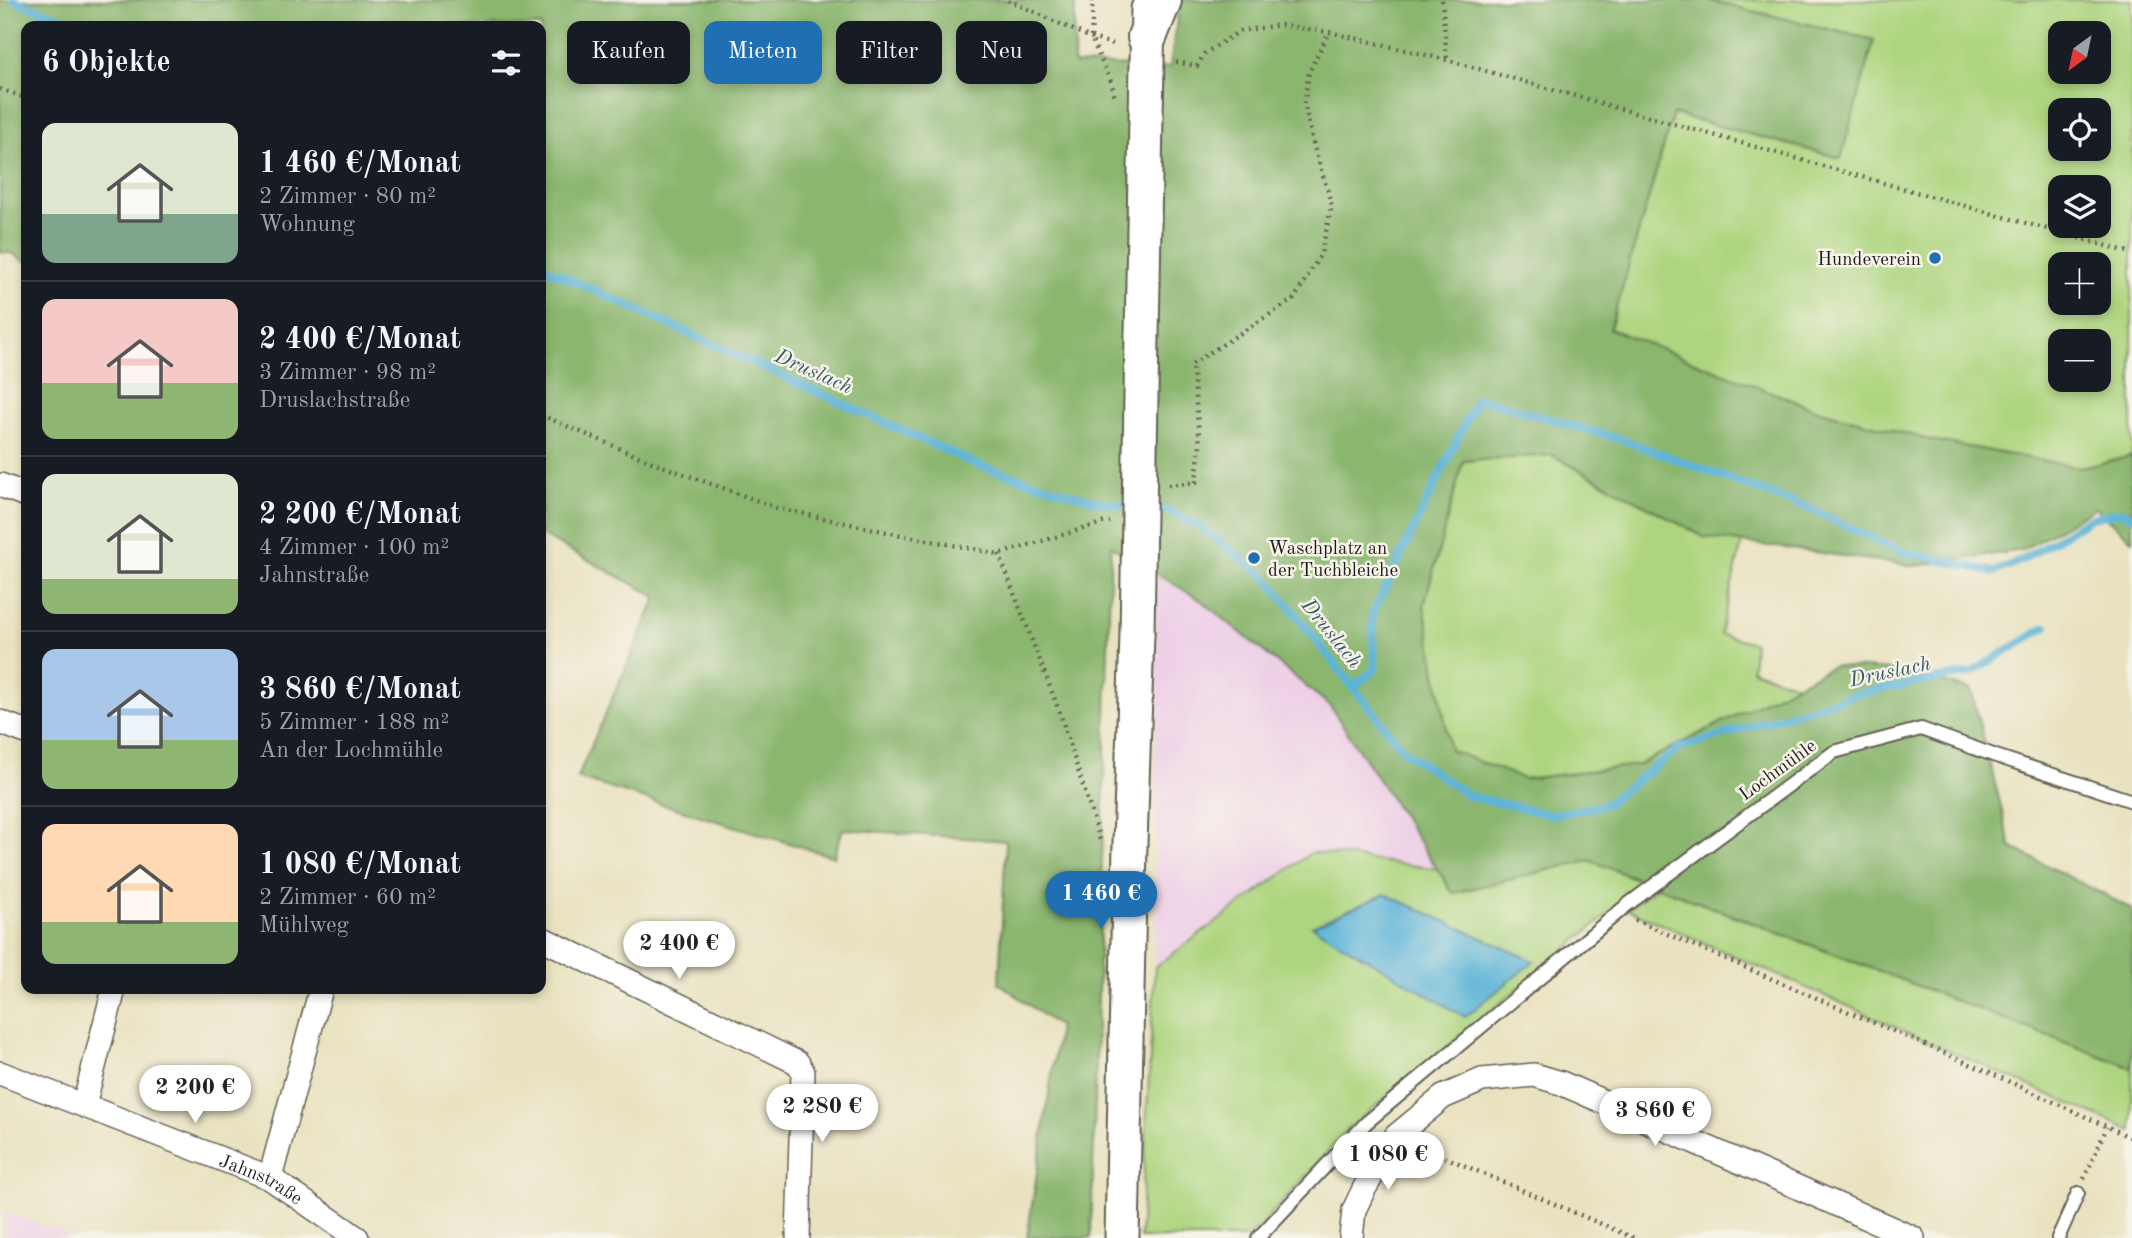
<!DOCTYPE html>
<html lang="de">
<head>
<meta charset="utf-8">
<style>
	:root { --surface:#171b24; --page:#20242c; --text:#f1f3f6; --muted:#9ea1a6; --line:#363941; --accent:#1f6fb2 }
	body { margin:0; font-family:"Old Standard TT",serif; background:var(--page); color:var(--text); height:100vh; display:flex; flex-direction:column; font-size:26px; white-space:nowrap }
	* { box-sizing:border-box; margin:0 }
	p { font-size:23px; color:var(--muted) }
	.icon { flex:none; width:38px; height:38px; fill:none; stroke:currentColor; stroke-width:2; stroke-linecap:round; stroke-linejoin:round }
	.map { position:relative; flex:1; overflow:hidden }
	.panel { position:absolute; left:21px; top:21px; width:525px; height:973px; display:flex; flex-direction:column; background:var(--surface); border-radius:14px; box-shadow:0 4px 10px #0003 }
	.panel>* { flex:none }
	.guide { position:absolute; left:567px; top:21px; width:665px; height:63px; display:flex; gap:14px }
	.needle { width:46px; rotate:213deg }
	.fabs { position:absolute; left:2048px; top:21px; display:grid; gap:14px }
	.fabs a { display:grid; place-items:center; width:63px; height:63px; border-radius:14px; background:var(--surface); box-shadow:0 4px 10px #0003; font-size:35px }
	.price { position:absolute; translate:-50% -60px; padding:0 16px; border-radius:24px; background:#fff; color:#222; font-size:23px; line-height:46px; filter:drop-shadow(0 2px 4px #0008) }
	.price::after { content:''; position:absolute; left:50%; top:42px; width:21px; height:16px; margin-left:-10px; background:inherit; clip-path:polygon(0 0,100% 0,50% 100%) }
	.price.on { background:var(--accent); color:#fff }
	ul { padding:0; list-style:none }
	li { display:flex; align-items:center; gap:21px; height:175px; padding:0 21px }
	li+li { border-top:2px solid var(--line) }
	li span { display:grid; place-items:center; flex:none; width:196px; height:140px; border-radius:14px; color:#555 }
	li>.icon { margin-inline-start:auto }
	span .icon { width:84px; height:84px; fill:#fffc; stroke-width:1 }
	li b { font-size:30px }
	h2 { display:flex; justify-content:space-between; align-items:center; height:84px; padding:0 21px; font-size:30px }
	.chip { padding:0 24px; border-radius:14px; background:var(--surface); box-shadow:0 4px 10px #0003; font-size:24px; line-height:63px }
	.chip.on { background:var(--accent); color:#fff }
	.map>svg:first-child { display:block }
	.built { fill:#eed0e7 }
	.green { fill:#add57f; stroke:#64784e; stroke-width:2; fill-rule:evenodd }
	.forest { fill:#8ab66e; stroke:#536945; stroke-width:2 }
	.water { fill:#5bb4d8; stroke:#3c687a; stroke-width:2 }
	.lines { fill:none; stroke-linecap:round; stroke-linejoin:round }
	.stream { stroke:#5bb4d8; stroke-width:8 }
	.service-casing { stroke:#646155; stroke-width:16 }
	.minor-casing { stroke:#646155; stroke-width:26 }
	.secondary-casing { stroke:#646155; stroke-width:37 }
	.trunk-casing { stroke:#646155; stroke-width:42 }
	.path { stroke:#646155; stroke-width:4.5; stroke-dasharray:2 5; stroke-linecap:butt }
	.service { stroke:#fff; stroke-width:12 }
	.minor { stroke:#fff; stroke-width:23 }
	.secondary { stroke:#fff; stroke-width:33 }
	.trunk { stroke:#fff; stroke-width:38 }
	.secondary-bridge-casing { stroke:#646155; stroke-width:37; stroke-linecap:butt }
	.secondary-bridge { stroke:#fff; stroke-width:33 }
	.poi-dot { fill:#1f6fb2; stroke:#f7f3e8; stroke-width:2.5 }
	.labels { text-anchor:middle; stroke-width:5; stroke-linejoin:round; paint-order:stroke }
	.poi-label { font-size:19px; fill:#1c1c1c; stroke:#f7f3e8; text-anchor:end }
	.street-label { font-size:19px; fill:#1c1c1c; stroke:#f7f3e8 }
	.water-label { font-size:21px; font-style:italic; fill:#355967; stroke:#f7f3e8 }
</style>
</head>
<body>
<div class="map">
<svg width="2132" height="1238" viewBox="0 0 2132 1238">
	<rect width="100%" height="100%" fill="#f7f3e8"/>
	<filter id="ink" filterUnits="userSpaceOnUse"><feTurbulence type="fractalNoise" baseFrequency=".0143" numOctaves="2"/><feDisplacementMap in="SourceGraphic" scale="14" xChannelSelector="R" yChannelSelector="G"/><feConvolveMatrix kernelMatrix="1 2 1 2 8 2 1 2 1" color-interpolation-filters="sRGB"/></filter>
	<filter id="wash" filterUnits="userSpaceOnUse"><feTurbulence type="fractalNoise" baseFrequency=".00686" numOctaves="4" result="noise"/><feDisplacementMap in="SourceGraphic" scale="28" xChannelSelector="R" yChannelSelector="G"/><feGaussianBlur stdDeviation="1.57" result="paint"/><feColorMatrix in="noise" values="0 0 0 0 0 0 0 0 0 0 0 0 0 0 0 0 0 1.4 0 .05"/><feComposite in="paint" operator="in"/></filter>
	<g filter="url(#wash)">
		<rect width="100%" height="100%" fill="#e9e2c0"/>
		<path class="built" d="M 1156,574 L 1202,601 L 1330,706 L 1437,869 L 1312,852 L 1155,967 Z
			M 4,1211 L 76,1238 L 5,1238 Z"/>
		<path class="green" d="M 1706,0 L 2132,0 L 2132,456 L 2082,468 L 1930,440 L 1820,411 L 1610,329 L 1673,114 L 1840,158 L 1874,40 ZM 2060,33 L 2098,33 L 2098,72 L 2060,72 ZM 2060,110 L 2098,110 L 2098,149 L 2060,149 ZM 2060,187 L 2098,187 L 2098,226 L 2060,226 ZM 2060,264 L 2098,264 L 2098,303 L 2060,303 ZM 2060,341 L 2098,341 L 2098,380 L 2060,380 Z
			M 1552,455 L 1704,537 L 1742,542 L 1720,634 L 1754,643 L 1752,670 L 1797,685 L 1638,765 L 1524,779 L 1450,751 L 1424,605 L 1463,461 Z
			M 1312,852 L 1437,869 L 1453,893 L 1589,860 L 1646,883 L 1350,1127 L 1249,1238 L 1140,1238 L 1155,967 Z
			M 1658,887 L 2132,1068 L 2132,1131 L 1627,909 Z"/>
		<path class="forest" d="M 0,0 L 1075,0 L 1074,64 L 1170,67 L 1180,0 L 1706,0 L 1874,40 L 1841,158 L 1673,114 L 1610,329 L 1820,411 L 1930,440 L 2082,468 L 2132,456 L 2132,540 L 2095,508 L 2022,550 L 1915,566 L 1704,537 L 1552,455 L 1463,461 L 1424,605 L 1450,750 L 1524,779 L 1638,765 L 1833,666 L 1891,670 L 1971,689 L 2011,847 L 2132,909 L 2132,1068 L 1589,860 L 1453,893 L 1330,706 L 1202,601 L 1111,546 L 1091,1238 L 1027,1238 L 1059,1027 L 999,983 L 1006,841 L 843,829 L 834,857 L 577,778 L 657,597 L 541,535 L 541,26 L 26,26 L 26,262 L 11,253 L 0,252 Z"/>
		<path class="water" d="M 1385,894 L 1534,961 L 1465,1017 L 1312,926 Z"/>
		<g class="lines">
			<path class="stream" d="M 13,0 L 82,26
				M 541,266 L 980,466 L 1099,502 L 1133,506
				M 1146,508 L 1169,511 L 1199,526 L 1267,578 L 1404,751 L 1469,796 L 1552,815 L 1605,805 L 1679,748 L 1861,693 L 1971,673 L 2046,627
				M 1352,687 L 1375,670 L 1372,615 L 1477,398 L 1626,441 L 1808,508 L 1899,551 L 1994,572 L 2024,559 L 2091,518 L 2121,512 L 2132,516"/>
		</g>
	</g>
	<g filter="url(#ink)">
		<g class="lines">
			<g class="service-casing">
				<path id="service" d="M 1258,1238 L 1366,1123 L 1627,905 L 1834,752 L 1921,729 L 1996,756 L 2132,801
					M 2058,1238 L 2078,1193"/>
			</g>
			<g class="minor-casing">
				<g id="minor">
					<path d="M 0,485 L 26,495"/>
					<path d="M 0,722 L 26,732"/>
					<path d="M 541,938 L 798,1063 L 803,1072 L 798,1238"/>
					<path id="s1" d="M 0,1073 L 270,1178 L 357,1238"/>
					<path d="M 84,1105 L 114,989"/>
					<path d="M 270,1178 L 321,989"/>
					<path d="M 1351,1238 L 1354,1210 L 1364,1189 L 1396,1136 L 1443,1097 L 1482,1080 L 1534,1075 L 1561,1083 L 1913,1238"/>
				</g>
			</g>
			<g class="secondary-casing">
				<path id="secondary" d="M 1142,336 L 1148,9
					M 1122,1238 L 1130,844 L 1137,634"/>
			</g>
			<g class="trunk-casing">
				<path id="trunk" d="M 1147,37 L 1162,0"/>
			</g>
			<path class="path" d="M 1008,0 L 1091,38 L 1117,45
				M 1093,0 L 1091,38 L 1112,84 L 1115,99
				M 1442,0 L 1447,60
				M 1176,62 L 1197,66 L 1205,53 L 1240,31 L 1281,25 L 1329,32 L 1447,60 L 2132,253
				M 0,89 L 26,98
				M 541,415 L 654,463 L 777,508 L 896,534 L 999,554 L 1102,523 L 1110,522
				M 1168,485 L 1196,482 L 1200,444 L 1192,364 L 1294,299 L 1321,254 L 1332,205 L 1315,150 L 1304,103 L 1309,72 L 1329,32
				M 999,554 L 1060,713 L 1100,840
				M 1635,920 L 1986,1071 L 2132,1138
				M 1419,1146 L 1634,1238
				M 2084,1179 L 2107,1127"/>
			<use href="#service" class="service"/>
			<use href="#minor" class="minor"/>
			<use href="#secondary" class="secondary"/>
			<use href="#trunk" class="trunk"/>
			<g class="secondary-bridge-casing">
				<path id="secondary-bridge" d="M 1137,634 L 1142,336"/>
			</g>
			<use href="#secondary-bridge" class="secondary-bridge"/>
		</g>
	</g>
	<g class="poi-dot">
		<circle cx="1935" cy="258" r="7"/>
		<circle cx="1254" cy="558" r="7"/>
	</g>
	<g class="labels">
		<g class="poi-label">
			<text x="1921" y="265">Hundeverein</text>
			<text x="1268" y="554" text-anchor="start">Waschplatz an<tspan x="1268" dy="22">der Tuchbleiche</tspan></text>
		</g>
		<g class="street-label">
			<text transform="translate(1777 769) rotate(-36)" y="7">Lochmühle</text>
			<text dy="7" stroke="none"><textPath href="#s1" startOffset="282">Jahnstraße</textPath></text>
		</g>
		<g class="water-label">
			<text transform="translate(814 371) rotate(24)" y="7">Druslach</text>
			<text transform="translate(1332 633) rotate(51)" y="7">Druslach</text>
			<text transform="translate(1890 671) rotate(-12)" y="7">Druslach</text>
		</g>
	</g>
</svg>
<div class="fabs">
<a><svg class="needle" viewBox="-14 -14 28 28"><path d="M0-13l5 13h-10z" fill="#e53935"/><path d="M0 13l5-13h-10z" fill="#9ea1a6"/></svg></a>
<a><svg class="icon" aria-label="locate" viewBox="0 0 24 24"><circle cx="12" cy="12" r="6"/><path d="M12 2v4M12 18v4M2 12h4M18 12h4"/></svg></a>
<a><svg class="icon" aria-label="layers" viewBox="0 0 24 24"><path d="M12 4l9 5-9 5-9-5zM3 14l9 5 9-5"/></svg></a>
<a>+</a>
<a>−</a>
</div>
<b class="price on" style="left:1101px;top:931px">1 460 €</b>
<b class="price" style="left:679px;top:981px">2 400 €</b>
<b class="price" style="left:195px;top:1125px">2 200 €</b>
<b class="price" style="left:822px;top:1144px">2 280 €</b>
<b class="price" style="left:1655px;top:1148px">3 860 €</b>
<b class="price" style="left:1388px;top:1192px">1 080 €</b>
<div class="guide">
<a class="chip">Kaufen</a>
<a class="chip on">Mieten</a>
<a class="chip">Filter</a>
<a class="chip">Neu</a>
</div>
<section class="panel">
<h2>6 Objekte<svg class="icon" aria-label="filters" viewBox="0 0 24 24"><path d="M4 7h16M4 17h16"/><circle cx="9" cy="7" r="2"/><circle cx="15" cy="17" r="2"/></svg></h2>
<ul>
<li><span style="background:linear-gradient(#dfe7d0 65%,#7fa58c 0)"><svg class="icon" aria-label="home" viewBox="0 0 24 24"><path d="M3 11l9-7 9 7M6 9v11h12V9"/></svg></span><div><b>1 460 €/Monat</b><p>2 Zimmer · 80 m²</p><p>Wohnung</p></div></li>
<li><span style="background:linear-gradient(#f6c9c9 60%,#8fb573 0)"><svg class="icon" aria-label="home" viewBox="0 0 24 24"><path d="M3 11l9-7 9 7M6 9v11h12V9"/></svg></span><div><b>2 400 €/Monat</b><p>3 Zimmer · 98 m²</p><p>Druslachstraße</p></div></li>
<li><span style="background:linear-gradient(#dfe7d0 75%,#8fb573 0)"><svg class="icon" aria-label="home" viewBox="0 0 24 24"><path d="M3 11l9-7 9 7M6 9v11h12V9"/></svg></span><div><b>2 200 €/Monat</b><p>4 Zimmer · 100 m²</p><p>Jahnstraße</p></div></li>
<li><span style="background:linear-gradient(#a9c7e8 65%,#8fb573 0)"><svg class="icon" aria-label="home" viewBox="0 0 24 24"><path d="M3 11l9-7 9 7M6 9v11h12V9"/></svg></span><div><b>3 860 €/Monat</b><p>5 Zimmer · 188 m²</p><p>An der Lochmühle</p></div></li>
<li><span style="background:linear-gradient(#ffd9b3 70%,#8fb573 0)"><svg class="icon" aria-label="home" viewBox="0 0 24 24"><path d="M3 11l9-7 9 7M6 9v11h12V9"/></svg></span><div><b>1 080 €/Monat</b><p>2 Zimmer · 60 m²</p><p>Mühlweg</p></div></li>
</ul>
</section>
</div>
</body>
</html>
